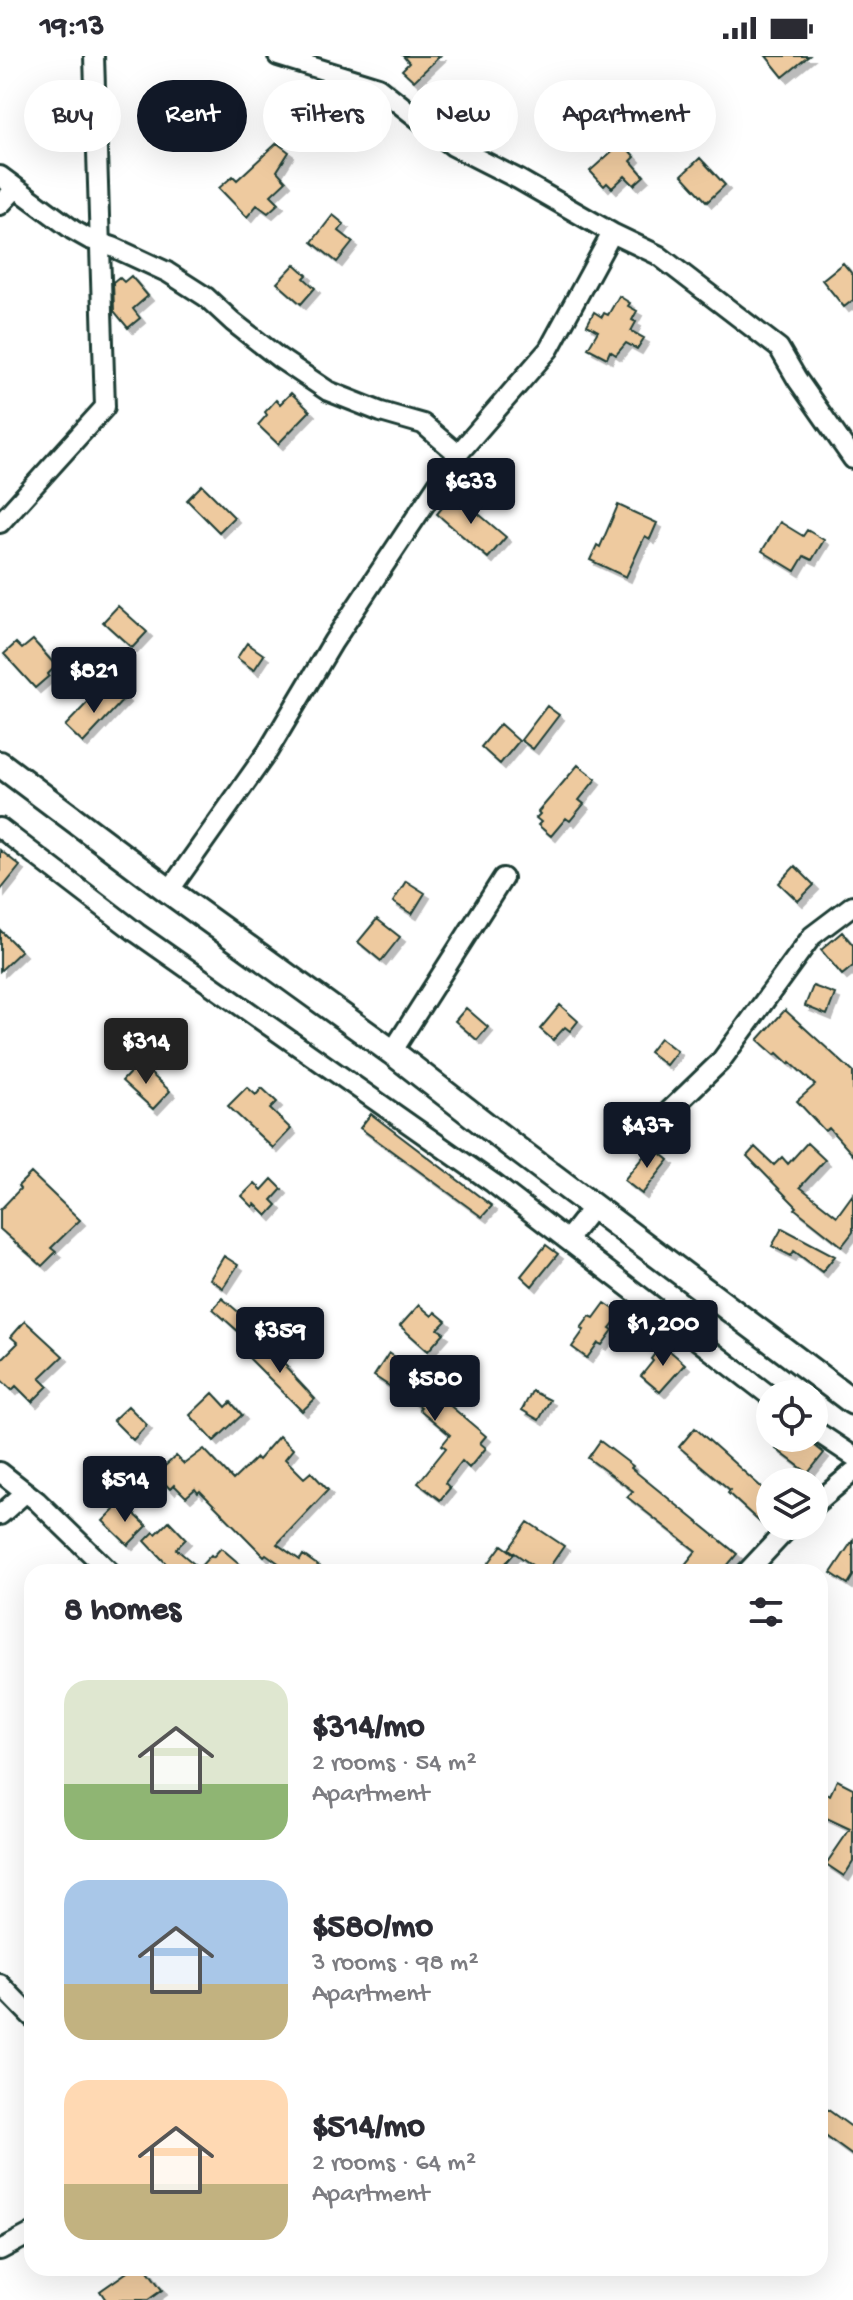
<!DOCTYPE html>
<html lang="en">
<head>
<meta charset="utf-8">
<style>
	:root { --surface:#fff; --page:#f7f7f7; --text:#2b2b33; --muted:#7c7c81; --accent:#111827 }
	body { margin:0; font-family:"Gochi Hand",sans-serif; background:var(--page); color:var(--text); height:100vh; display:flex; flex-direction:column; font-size:30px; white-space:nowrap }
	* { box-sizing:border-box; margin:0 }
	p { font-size:26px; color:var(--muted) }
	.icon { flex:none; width:44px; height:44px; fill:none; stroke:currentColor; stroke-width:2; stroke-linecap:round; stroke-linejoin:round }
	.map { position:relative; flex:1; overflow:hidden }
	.details { position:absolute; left:24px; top:1508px; width:804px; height:712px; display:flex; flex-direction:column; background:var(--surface); border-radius:24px; box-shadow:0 8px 32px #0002 }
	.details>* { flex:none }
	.guide { position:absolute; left:24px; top:24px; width:806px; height:72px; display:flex; gap:16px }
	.buttons { position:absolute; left:756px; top:1324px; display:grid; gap:16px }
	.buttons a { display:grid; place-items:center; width:72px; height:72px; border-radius:50%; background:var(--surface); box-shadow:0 8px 32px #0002; font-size:40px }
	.price { position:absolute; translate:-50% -68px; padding:0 18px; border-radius:8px; background:var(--accent); color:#fff; font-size:26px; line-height:52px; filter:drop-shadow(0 2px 4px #0008) }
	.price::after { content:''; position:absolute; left:50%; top:48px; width:24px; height:18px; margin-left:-12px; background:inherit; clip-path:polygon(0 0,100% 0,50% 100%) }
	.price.active { background:#222; color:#fff }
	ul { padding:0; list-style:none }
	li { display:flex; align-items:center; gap:24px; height:200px; padding:0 40px }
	li span { display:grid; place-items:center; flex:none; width:224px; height:160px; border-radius:24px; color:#555 }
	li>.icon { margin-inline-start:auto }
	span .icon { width:96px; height:96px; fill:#fffc; stroke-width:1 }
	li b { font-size:34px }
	h2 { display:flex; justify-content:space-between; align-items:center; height:96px; padding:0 40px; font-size:34px }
	.pill { padding:0 28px; border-radius:36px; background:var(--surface); box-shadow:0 8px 32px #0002; font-size:28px; line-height:72px }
	.pill.active { background:var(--accent); color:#fff }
	.status { display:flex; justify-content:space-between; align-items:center; height:56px; padding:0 40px; background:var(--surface); direction:ltr }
	.status svg { height:22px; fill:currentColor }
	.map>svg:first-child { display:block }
	.building { fill:#eeca9f; stroke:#1f3d34; stroke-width:2; filter:url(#shadow) }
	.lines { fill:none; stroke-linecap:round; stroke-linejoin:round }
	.street-casing { stroke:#1f3d34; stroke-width:24 }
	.secondary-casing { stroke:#1f3d34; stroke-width:30 }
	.street { stroke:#fff; stroke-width:18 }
	.secondary { stroke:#fff; stroke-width:24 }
</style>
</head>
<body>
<div class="status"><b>19:13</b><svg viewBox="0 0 49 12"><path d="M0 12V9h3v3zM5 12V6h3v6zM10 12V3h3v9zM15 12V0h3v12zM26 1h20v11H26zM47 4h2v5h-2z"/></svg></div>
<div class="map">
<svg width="853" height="2244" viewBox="0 0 853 2244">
	<defs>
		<filter id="shadow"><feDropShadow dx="5" dy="5" stdDeviation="0" flood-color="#0004"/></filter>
	</defs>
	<rect width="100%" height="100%" fill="#fff"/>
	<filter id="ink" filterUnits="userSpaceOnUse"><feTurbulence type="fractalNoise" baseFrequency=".0125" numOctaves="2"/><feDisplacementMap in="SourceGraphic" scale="16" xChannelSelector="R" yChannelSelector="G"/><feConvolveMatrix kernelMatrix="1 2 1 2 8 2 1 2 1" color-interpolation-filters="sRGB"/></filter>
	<g filter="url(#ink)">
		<path class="building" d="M 403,0 L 440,0 L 414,25 L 402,14 L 409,7 Z
			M 766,0 L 809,0 L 783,21 Z
			M 65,27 L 79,35 L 66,57 L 52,49 Z
			M 277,87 L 289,96 L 277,115 L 286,125 L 271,139 L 279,147 L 268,157 L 257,149 L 247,161 L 219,132 L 233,120 L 237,124 Z
			M 618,90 L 622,94 L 626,91 L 635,101 L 631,105 L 644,120 L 634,129 L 625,120 L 612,132 L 607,127 L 604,130 L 590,115 Z
			M 700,102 L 725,129 L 707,146 L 682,119 Z
			M 333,159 L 344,168 L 339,175 L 353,186 L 337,206 L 312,186 Z
			M 843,207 L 853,219 L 853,244 L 844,251 L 822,224 Z
			M 295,208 L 307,219 L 304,222 L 315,232 L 301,248 L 277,227 Z
			M 131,220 L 148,240 L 133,253 L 140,262 L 128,272 L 114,255 L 113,226 L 119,221 L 124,226 Z
			M 619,240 L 630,247 L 628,250 L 637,255 L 632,264 L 636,266 L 631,275 L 644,282 L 637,293 L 626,287 L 616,299 L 610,295 L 607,302 L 588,292 L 598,275 L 587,269 L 594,256 L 602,261 L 604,257 L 608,259 Z
			M 291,337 L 310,355 L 278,388 L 258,369 L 267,359 L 265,356 L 276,344 L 280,348 Z
			M 202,429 L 234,461 L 219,476 L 187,444 Z
			M 454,437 L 506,481 L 488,502 L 437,458 Z
			M 618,449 L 657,467 L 650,483 L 645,480 L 626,521 L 590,504 L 597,489 L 600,491 Z
			M 780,466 L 803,480 L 807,474 L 824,484 L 812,504 L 804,500 L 795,515 L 762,495 Z
			M 118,550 L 147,576 L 132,592 L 103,566 Z
			M 33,584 L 56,610 L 48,618 L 49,620 L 35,632 L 4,598 L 16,587 L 22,593 Z
			M 247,587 L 264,599 L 254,614 L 237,602 Z
			M 112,630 L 125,642 L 83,687 L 65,670 L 90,644 L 95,649 Z
			M 547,650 L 559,659 L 533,693 L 521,684 Z
			M 500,668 L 519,685 L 500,708 L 481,691 Z
			M 578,709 L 596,723 L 579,744 L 584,748 L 570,765 L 566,762 L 551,780 L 538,769 L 541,766 L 536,762 L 540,758 L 538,756 Z
			M 0,794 L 20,810 L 0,835 Z
			M 795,810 L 814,829 L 798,845 L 779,827 Z
			M 406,825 L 425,837 L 412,858 L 393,846 Z
			M 377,863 L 400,881 L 381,905 L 358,886 Z
			M 0,874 L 21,895 L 0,915 Z
			M 842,876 L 853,889 L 853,910 L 842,919 L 821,894 Z
			M 813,930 L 835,938 L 827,959 L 805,950 Z
			M 560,949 L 578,965 L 570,975 L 565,971 L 553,984 L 540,973 Z
			M 466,952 L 488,971 L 477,984 L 455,965 Z
			M 785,954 L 853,1016 L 853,1099 L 829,1072 L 825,1075 L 797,1045 L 815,1029 L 790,1006 L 789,1008 L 777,997 L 775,999 L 758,984 Z
			M 660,982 L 677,995 L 666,1009 L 649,996 Z
			M 139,1007 L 170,1035 L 153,1053 L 122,1025 Z
			M 247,1031 L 256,1039 L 262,1032 L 277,1046 L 270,1053 L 291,1073 L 273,1092 L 228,1050 Z
			M 371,1058 L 492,1150 L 482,1161 L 360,1072 Z
			M 807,1087 L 825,1104 L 800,1131 L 837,1160 L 853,1138 L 853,1176 L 842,1190 L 795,1153 L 797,1151 L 747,1100 L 755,1091 L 774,1109 L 782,1101 L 788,1108 Z
			M 652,1090 L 669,1104 L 642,1138 L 624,1124 Z
			M 31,1117 L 80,1164 L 51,1192 L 56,1196 L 42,1210 L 0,1173 L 0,1154 L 20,1133 L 18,1130 Z
			M 272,1123 L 282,1133 L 272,1144 L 277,1149 L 267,1160 L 255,1148 L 253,1151 L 242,1140 L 255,1127 L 262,1134 Z
			M 782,1172 L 835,1200 L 822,1216 L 794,1195 L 791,1200 L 772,1190 Z
			M 546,1189 L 558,1198 L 532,1230 L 521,1220 Z
			M 224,1200 L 238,1209 L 223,1232 L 210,1223 Z
			M 222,1242 L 249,1265 L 239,1276 L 213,1253 Z
			M 605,1247 L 621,1258 L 610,1272 L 613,1274 L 602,1289 L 598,1287 L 587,1302 L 572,1291 L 584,1274 L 581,1272 L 590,1260 L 594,1262 Z
			M 419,1249 L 432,1260 L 435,1256 L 446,1265 L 438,1273 L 444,1277 L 428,1295 L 400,1270 Z
			M 25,1265 L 63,1300 L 40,1322 L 48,1330 L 32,1346 L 16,1330 L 12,1334 L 0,1323 L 0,1305 L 18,1287 L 11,1281 Z
			M 259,1283 L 288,1311 L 286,1312 L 315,1343 L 302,1355 L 245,1298 Z
			M 662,1288 L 685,1308 L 660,1336 L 641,1320 L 653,1305 L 651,1303 Z
			M 389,1297 L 431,1324 L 427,1330 L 486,1380 L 480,1387 L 486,1392 L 469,1412 L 462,1405 L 445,1427 L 450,1432 L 440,1444 L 418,1427 L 446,1392 L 442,1389 L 450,1379 L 419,1353 L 421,1351 L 374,1320 Z
			M 532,1335 L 550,1344 L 539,1364 L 522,1354 Z
			M 213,1337 L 226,1351 L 231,1346 L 242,1359 L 214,1385 L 190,1359 Z
			M 128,1350 L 147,1369 L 133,1384 L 113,1364 Z
			M 695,1372 L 770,1439 L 770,1461 L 763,1469 L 728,1437 L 730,1434 L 679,1391 Z
			M 279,1380 L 293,1393 L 285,1403 L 304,1422 L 311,1416 L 328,1434 L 277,1488 L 300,1504 L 303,1499 L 327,1516 L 291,1516 L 266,1498 L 264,1500 L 200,1435 L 198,1437 L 195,1433 L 186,1441 L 174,1429 L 170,1433 L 156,1418 L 176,1400 L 184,1408 L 204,1393 L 233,1424 L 256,1402 L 258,1404 Z
			M 784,1382 L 805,1382 L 824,1397 L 808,1417 L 776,1393 Z
			M 600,1385 L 633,1410 L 631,1412 L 737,1498 L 722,1516 L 679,1516 L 696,1495 L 627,1441 L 633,1435 L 588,1402 Z
			M 122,1446 L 147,1470 L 128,1489 L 103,1465 Z
			M 169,1465 L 186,1483 L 176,1493 L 199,1512 L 211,1499 L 213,1501 L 221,1492 L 241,1509 L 235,1516 L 174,1516 L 145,1485 L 154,1476 L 156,1478 Z
			M 528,1466 L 564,1490 L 546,1516 L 542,1516 L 509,1493 Z
			M 853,1484 L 853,1520 L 848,1528 L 831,1517 Z
			M 502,1489 L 514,1498 L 498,1516 L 488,1508 Z
			M 837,1724 L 853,1732 L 853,1806 L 844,1820 L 826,1808 L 850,1773 L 820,1759 L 820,1734 L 830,1739 Z
			M 820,2048 L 853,2072 L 853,2100 L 820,2076 Z
			M 133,2212 L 146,2212 L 162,2234 L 148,2244 L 106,2244 L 100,2235 Z"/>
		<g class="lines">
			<g class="street-casing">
				<path id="street" d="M 278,0 L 378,31 L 453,90 L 518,123 L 612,177
					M 0,120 L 73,174 L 89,183 L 113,191 L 167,216 L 206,241 L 233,266 L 279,302 L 328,335 L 381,356 L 423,368 L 458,398
					M 0,149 L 15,133
					M 0,467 L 105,351 L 94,0
					M 0,772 L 137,877 L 493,1127 L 770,1340
					M 169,835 L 268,695 L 333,586 L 458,398 L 549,293 L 612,177 L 658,199 L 779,292 L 797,323 L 853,403
					M 392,996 L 503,822
					M 665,1059 L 720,1006 L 812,880 L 853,849
					M 567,1184 L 593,1151
					M 814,1374 L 853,1400
					M 0,1416 L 37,1445 L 110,1516
					M 814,1449 L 853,1416
					M 0,1459 L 26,1436
					M 747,1516 L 790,1470
					M 0,1928 L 32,1961
					M 0,2194 L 32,2177"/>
			</g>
			<g class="secondary-casing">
				<path id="secondary" d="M 0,708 L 169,835 L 392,996 L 514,1091 L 853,1346"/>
			</g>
			<use href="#street" class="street"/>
			<use href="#secondary" class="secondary"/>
		</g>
	</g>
</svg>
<div class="buttons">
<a><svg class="icon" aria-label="locate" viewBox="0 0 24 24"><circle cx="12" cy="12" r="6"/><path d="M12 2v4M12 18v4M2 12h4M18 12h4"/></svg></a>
<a><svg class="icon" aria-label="layers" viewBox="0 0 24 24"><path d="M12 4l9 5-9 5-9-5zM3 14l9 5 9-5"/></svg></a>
</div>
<b class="price" style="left:471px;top:470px">$633</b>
<b class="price" style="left:94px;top:659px">$821</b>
<b class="price active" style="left:146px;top:1030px">$314</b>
<b class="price" style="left:647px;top:1114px">$437</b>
<b class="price" style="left:663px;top:1312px">$1,200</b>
<b class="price" style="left:280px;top:1319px">$359</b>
<b class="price" style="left:435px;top:1367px">$580</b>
<b class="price" style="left:125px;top:1468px">$514</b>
<div class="guide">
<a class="pill">Buy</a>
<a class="pill active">Rent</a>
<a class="pill">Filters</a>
<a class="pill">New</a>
<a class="pill">Apartment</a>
</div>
<section class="details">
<h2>8 homes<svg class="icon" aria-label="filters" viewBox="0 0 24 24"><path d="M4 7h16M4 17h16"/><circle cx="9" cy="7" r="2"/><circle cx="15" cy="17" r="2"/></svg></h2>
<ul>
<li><span style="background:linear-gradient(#dfe7d0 65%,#8fb573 0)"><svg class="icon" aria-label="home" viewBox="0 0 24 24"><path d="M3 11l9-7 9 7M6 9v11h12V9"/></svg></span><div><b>$314/mo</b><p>2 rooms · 54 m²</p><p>Apartment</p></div></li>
<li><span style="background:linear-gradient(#a9c7e8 65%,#c2b280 0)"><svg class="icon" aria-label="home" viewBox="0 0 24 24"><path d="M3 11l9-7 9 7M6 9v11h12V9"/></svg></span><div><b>$580/mo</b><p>3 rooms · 98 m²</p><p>Apartment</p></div></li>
<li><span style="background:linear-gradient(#ffd9b3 65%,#c2b280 0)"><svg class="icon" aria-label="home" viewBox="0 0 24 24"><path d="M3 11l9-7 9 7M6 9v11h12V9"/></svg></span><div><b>$514/mo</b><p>2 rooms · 64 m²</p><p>Apartment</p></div></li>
</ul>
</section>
</div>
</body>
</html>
